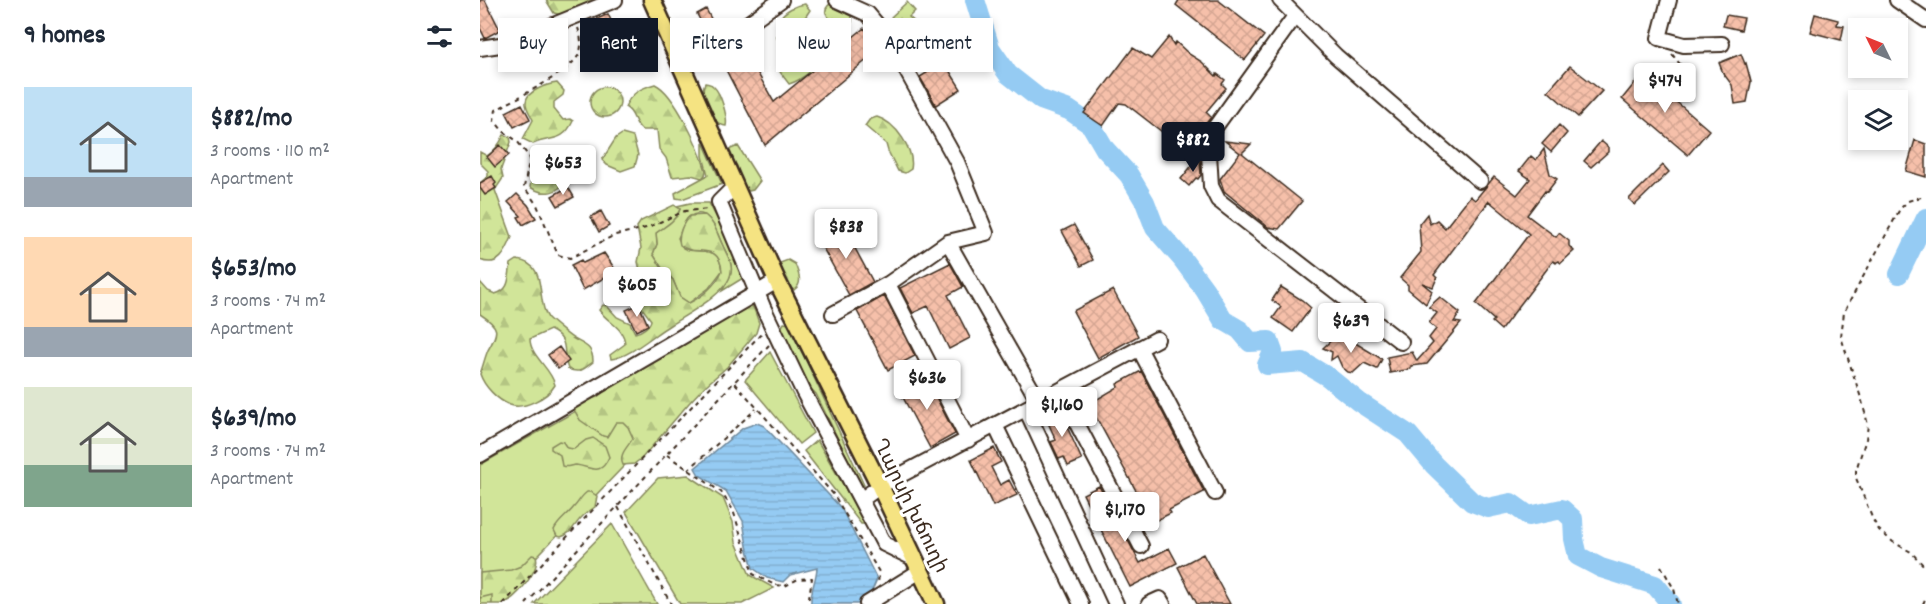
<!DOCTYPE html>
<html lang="en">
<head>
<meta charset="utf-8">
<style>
	:root { --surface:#fff; --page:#f2f2f3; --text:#1f2937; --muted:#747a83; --accent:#111827 }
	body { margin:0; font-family:Dekko,"Noto Sans Armenian",sans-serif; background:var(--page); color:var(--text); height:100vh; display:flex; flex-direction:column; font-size:22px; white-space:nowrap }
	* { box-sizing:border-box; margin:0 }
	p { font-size:20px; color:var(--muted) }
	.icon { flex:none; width:33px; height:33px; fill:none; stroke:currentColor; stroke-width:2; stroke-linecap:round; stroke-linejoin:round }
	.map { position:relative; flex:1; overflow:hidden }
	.details { display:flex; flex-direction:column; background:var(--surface); width:480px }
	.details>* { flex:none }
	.banner { position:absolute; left:18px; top:18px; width:570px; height:54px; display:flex; gap:12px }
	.needle { width:39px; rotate:313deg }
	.fabs { position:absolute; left:1368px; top:18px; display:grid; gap:12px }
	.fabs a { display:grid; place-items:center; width:60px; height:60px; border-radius:0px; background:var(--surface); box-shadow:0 3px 9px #0003; font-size:30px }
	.price { position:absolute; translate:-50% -51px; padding:0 14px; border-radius:6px; background:#fff; color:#222; font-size:20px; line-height:39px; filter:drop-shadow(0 2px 3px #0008) }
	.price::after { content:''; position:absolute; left:50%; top:36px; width:18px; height:14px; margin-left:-9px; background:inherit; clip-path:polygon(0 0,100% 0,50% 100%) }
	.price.active { background:var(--accent); color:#fff }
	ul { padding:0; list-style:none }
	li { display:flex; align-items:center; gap:18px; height:150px; padding:0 24px }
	li span { display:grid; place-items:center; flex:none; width:168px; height:120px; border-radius:0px; color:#555 }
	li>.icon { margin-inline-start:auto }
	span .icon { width:72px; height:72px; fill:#fffc; stroke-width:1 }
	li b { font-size:26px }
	h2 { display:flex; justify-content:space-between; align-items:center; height:72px; padding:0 24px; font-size:26px }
	.pill { padding:0 21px; border-radius:0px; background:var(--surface); box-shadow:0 3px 9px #0003; font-size:21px; line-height:54px }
	.pill.active { background:var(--accent); color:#fff }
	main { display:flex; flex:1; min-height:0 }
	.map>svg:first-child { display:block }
	.grass { fill:#d1e599; stroke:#86885c; stroke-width:1.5 }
	.forest { fill:url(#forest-firs); stroke:#86885c; stroke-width:1.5 }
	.water { fill:url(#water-rules); stroke:#718b9e; stroke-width:1.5 }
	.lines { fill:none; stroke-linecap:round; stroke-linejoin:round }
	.river { stroke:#95cbf3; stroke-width:20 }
	.building { fill:url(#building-cross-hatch); stroke:#3b2a1e; stroke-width:1.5 }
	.minor-casing { stroke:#3b2a1e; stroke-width:18 }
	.major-casing { stroke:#3b2a1e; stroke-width:21 }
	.path { stroke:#3b2a1e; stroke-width:2; stroke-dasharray:4.5 4.5; stroke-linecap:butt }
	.minor { stroke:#fff; stroke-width:14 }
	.major { stroke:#f5e382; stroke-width:16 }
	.labels { text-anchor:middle; stroke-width:6; stroke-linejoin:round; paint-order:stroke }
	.street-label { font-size:20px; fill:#3b2a1e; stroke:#fff }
</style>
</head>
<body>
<main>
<section class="details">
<h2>9 homes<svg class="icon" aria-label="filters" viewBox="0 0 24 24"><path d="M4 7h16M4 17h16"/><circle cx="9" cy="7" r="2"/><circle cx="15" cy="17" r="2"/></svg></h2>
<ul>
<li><span style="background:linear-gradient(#bfe0f5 75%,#9aa5b1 0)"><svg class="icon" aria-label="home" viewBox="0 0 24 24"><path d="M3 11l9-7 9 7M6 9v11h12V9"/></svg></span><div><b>$882/mo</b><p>3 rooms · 110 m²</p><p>Apartment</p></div></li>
<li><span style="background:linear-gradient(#ffd9b3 75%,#9aa5b1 0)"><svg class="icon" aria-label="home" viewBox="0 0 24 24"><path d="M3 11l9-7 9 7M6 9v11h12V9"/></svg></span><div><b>$653/mo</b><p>3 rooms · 74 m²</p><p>Apartment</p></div></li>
<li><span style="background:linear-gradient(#dfe7d0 65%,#7fa58c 0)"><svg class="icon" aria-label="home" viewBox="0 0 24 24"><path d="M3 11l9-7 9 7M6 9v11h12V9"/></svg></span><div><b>$639/mo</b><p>3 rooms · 74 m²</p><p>Apartment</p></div></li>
</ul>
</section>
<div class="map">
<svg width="1446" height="604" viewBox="0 0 1446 604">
	<defs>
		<pattern id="forest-firs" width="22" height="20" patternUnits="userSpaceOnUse" patternTransform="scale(1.5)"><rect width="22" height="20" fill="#d1e599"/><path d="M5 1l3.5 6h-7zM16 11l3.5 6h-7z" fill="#b4c583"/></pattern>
		<pattern id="water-rules" width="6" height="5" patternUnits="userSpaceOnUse" patternTransform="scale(1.5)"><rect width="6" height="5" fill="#95cbf3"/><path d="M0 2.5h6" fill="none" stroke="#81aed0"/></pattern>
		<pattern id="building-cross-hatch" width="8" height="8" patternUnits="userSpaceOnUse" patternTransform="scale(1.5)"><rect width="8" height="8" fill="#f6c0aa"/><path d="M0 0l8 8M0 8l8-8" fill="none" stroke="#d4a592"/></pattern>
	</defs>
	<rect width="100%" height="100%" fill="#fff"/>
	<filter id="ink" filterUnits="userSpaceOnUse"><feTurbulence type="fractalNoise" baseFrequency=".0167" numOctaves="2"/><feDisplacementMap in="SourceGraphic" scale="12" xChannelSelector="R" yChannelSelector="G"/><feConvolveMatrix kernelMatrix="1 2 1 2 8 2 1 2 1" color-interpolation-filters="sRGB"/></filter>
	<g filter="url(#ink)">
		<path class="grass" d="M 223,142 L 242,184 L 202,199 L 196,198 L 195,193 L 228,175 L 223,156 Z
			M 210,203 L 229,203 L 263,269 L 263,278 L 242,291 C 245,285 250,279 251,273 C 253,264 247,254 243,246 C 237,234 230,204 209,217 C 204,220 201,232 198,238 L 203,248 C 219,256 239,242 242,271 L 229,288 L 209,303 L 200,297 L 193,280 L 183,270 L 173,254 L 177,244 L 176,233 L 197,216 L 200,209 L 197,206 Z
			M 304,323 L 309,324 L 384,485 L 381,486 L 336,394 L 331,389 L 301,328 Z
			M 274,331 L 11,604 L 0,604 L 0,465 L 174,367 Z
			M 290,352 L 333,433 L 319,444 L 265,380 Z
			M 337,440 L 386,524 L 381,524 L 324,451 Z
			M 208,475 L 243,498 L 253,522 L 256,542 L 270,575 L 294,588 L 262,604 L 200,604 L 146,512 L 178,478 Z
			M 132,524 L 177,604 L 54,604 Z"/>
		<path class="forest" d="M 66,0 L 125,0 L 86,16 L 74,13 Z
			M 357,0 C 367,6 373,9 372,22 L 366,27 L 359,27 C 347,17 337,9 357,0 Z
			M 427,2 L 435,11 L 429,17 L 436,23 L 426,32 L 411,17 Z
			M 325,4 L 330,10 L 318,28 L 314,43 L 308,47 C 299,43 294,39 298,29 C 299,26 299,22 300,19 C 304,10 317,5 325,4 Z
			M 339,46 L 347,46 L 348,54 C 339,65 323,80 309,84 L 300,72 Z
			M 77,83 L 84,91 L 83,95 L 74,102 L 74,109 L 83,120 L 90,119 L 93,121 C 83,143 71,136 53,144 L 43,139 L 53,120 C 51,115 45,107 46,102 C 46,91 68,84 77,83 Z
			M 225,83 C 229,84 231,83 234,87 C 241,93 248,118 246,126 C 231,125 218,95 225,83 Z
			M 175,84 C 195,93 220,150 226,171 L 225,175 L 222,178 L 211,175 L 192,177 L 186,158 L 179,149 L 177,130 L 162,130 C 153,123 155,112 145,107 C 151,93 161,88 175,84 Z
			M110 102a15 15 0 1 1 30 0a15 15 0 1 1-30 0Z
			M 397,117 C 415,122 435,150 431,169 L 425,173 L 418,171 L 408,151 L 406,144 L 385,126 L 390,119 Z
			M 142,134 L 153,137 L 158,155 L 155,166 L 141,171 L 127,165 L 122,160 L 136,138 Z
			M 24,135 L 30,137 L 31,142 L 21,169 L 23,178 L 15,190 L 32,237 C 26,252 19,268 0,260 L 0,183 L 8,176 L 8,171 L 0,163 L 0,152 L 7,156 C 15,151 20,143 24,135 Z
			M 258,146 L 280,181 L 273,190 L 269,191 L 263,188 L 257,166 L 246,151 Z
			M 61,171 L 81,173 L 86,178 C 80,194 64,196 50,187 C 50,181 55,174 61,171 Z
			M 194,205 L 200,209 C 196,221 185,226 176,233 L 177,244 L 173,254 L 183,270 L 193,280 L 200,297 L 209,303 C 222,297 236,285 242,271 C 239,240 215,258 200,245 C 197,236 203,222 210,216 L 225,215 C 236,224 237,234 243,246 C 246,254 253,262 251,272 C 249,293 207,314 190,325 C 173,335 150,357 131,359 L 130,355 L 145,344 C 144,327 128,323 119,310 L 123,305 L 127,306 L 137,317 L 150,323 L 155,333 C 161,332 170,326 171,320 L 162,308 L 159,298 L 160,294 L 163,293 L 170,295 L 173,293 L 179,284 L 178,280 L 165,275 L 160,270 L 158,262 L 161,248 L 157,227 L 161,221 Z
			M 37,260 C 69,264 55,299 68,318 C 71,321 90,337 94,339 C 105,345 113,347 113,362 C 104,369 100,374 88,369 C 81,351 91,340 70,330 L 50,339 C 50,356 71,368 75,385 C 68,397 44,410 30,405 C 17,400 4,386 0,374 C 3,366 5,357 8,350 C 19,331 20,327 0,314 L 0,282 L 8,291 L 15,294 C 31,290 28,277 31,264 Z
			M 308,260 L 315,264 C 318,273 324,283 314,290 L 301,283 L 297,273 L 300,263 Z
			M 270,303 L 274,309 L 279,323 L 276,333 L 247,367 L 224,387 L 209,403 L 162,458 L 154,464 L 143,465 C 138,454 148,447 153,438 L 148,427 L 143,422 L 136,422 L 127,437 L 123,436 L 100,420 L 93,408 L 94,405 L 117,397 L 142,377 L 180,359 L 192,350 Z
			M 113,438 L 125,446 L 129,457 C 120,477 112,467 96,465 C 90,465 88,468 82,466 L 80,455 L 71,449 L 71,446 L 79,441 L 83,442 L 87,448 L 94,449 L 106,440 Z
			M 107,492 L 111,492 L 117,496 L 115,507 C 111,510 106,513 103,516 C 94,524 93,533 81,537 L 77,536 L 74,530 C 78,521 88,515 94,507 C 99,502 101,496 107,492 Z
			M 52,555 L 56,556 C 61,569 36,600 22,604 C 21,604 13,604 12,604 L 12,595 L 0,598 L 0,573 L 31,570 L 41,566 Z"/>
		<path class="water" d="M 277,423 L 284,426 L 361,508 L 397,579 L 388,600 L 382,604 L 331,604 C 330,591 336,581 337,568 L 310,575 L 303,582 L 287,578 L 273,568 L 267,546 L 263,521 L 246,491 L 219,475 L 215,468 L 263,428 Z"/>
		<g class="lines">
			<path class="river" d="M 495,0 L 510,48 L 528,74 L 561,100 L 589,110 L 611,125 L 625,149 L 649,175 L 665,202 L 675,228 L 703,260 L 725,290 L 743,320 L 760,330 L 770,342 L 789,341 L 793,352 L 787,365 L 823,362 L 848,377 L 879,402 L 928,434 L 954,465 L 992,502 L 1008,508 L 1031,503 L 1049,516 L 1082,509 L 1093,519 L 1094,539 L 1098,556 L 1121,568 L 1175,585 L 1191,604
				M 1419,274 L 1446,218"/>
		</g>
		<path class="building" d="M 0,0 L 5,0 L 20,30 L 5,38 L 0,28 Z
			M 699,0 L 738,0 L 784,36 L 765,60 L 696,5 Z
			M 226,9 L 239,34 L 251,26 L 294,102 L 384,28 L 401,48 L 285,145 L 217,14 Z
			M 128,14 L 135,29 L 111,40 L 104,25 Z
			M 1335,14 L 1358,20 L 1357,25 L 1364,26 L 1361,40 L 1330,32 Z
			M 1246,15 L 1264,18 L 1261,30 L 1243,26 Z
			M 689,37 L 694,45 L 696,42 L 709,54 L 722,62 L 736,76 L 737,74 L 745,80 L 742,84 L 746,88 L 726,112 L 731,117 L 702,155 L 691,146 L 695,142 L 646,104 L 639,103 L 623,126 L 604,113 L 653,48 L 671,59 Z
			M 1261,54 L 1265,64 L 1266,63 L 1271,82 L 1267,102 L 1255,104 L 1252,85 L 1243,73 L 1239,63 Z
			M 464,62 L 481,89 L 456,105 L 440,77 Z
			M 1090,66 L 1122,91 L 1098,117 L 1068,91 Z
			M 1163,73 L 1229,130 L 1208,155 L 1142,99 Z
			M 42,104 L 50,119 L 34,127 L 26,112 Z
			M 1079,125 L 1087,133 L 1071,152 L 1062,144 Z
			M 1435,140 L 1446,144 L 1446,177 L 1426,171 Z
			M 745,141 L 771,144 L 762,153 L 822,201 L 799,229 L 788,227 L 744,191 L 740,179 L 760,153 Z
			M 1121,141 L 1128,147 L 1128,152 L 1111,167 L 1104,161 Z
			M 20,145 L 29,155 L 15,167 L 7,157 Z
			M 1064,149 L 1070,174 L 1077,179 L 1067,192 L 1065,191 L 1047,215 L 1076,237 L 1079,233 L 1089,241 L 1089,246 L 1094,251 L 1081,263 L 1078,261 L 1076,263 L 1073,261 L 1021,330 L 1012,322 L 1014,320 L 996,304 L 1049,234 L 1009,201 L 954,275 L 957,278 L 953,287 L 942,283 L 952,291 L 946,304 L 928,289 L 928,285 L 920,278 L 941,252 L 939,224 L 947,214 L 950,224 L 957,220 L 965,228 L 990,196 L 995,200 L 1014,177 L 1037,195 L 1050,179 L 1039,171 L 1051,156 L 1056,160 Z
			M 718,158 L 720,160 L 721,175 L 718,179 L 716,178 L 709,186 L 701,179 Z
			M 1183,165 L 1189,172 L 1155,205 L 1149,199 Z
			M 12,176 L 16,183 L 14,185 L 16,188 L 5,195 L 0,188 L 0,183 Z
			M 88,187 L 94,197 L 78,206 L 72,196 Z
			M 37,194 L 48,205 L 56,218 L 43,225 L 38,217 L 41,216 L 28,202 Z
			M 121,211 L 129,226 L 119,232 L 111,217 Z
			M 594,225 L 613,260 L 601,266 L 582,231 Z
			M 363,226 L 393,282 L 369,295 L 338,239 Z
			M 124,253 L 137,272 L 130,277 L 129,275 L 103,290 L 91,265 L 101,260 L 103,263 Z
			M 470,263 L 483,287 L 468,295 L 490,338 L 469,349 L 448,306 L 433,313 L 420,288 Z
			M 801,287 L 822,300 L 831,308 L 813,332 L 793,318 L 801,307 L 792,300 Z
			M 633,290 L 658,336 L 618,358 L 593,311 Z
			M 404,296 L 435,356 L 408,370 L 377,311 Z
			M 960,297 L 980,313 L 974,322 L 981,323 L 947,364 L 931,366 L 931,369 L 910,373 L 907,357 L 932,352 L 937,361 L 953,343 L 949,338 L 956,329 L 949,323 L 957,313 L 949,307 Z
			M 155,306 L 156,308 L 160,307 L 168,325 L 156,331 L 146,310 Z
			M 859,333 L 902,359 L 897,369 L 884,363 L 873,373 L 868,372 L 862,367 L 857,356 L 851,360 L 852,352 L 843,348 Z
			M 79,347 L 89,361 L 78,369 L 68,355 Z
			M 661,371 L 724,492 L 689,510 L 691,513 L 673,522 L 609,404 L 638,387 L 637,384 Z
			M 444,374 L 475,434 L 450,448 L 418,388 Z
			M 578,407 L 602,460 L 588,466 L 584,457 L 579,459 L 571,442 L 576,440 L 564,414 Z
			M 514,448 L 521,462 L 511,467 L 520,485 L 529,480 L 537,495 L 513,506 L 491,460 Z
			M 619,486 L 660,563 L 689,548 L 697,563 L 650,587 L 603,494 Z
			M 723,554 L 750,604 L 717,604 L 698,567 Z"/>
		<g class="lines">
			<g class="minor-casing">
				<path id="minor" d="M 800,0 L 856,56 L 1000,181
					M 1189,0 L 1179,38 L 1204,45 L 1242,44
					M 1417,0 L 1446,20
					M 815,16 L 728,137 L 731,186 L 738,200 L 921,342
					M 267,24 L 301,0
					M 0,48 L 27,44 L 135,0
					M 254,187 L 239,202 L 283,307 L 323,391 L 404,544 L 435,559
					M 468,242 L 559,402
					M 408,284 L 488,440
					M 353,314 L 408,284 L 468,242 L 506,233 L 477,162 L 409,39 L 388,14 L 357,0
					M 659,348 L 735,493
					M 580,391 L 661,546
					M 546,409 L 636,604
					M 515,425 L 601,604
					M 0,455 L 297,281
					M 381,500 L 400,486 L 677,339
					M 387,604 L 440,571
					M 669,604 L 680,599 L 683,604"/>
			</g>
			<g class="major-casing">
				<path id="major" d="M 172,0 L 297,281 L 400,486 L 456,604"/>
			</g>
			<path class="path" d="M 98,28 C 101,37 103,47 98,56 C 87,74 36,98 16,110 L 14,120 L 23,131 L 37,141 L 50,158 L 44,187 L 57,205 L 78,255 L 90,258 L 135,235 L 166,228 L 205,211 L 230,209
				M 1192,54 L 1214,82
				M 1441,197 L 1428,201 L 1420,209 L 1364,312 L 1361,337 L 1382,401 L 1388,425 L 1386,439 L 1376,470 L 1376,478 L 1393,520 L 1399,530 L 1413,542 L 1431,552 L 1446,568
				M 255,383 L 354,495 L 399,572 L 398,585
				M 187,455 L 241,492 L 253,510 L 273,574 L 295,585 L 305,586 L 318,579 L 332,578 L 328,604
				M 208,470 L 276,409
				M 138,507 L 191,604
				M 1181,566 L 1194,589 L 1198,604
				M 23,604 L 282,333
				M 46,604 L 289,345
				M 1443,604 L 1446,597"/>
			<use href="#minor" class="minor"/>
			<use href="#major" class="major"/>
		</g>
	</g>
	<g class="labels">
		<g class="street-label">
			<text transform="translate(432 505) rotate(64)" y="7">Ղարսի խճուղի</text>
		</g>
	</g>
</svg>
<div class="fabs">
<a><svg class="needle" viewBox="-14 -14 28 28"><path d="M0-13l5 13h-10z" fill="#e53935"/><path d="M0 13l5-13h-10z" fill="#747a83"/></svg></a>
<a><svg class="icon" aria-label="layers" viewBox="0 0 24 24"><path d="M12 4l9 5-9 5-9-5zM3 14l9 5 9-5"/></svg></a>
</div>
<b class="price" style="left:1185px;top:114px">$474</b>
<b class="price active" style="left:713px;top:173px">$882</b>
<b class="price" style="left:83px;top:196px">$653</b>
<b class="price" style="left:366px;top:260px">$838</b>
<b class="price" style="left:157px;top:318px">$605</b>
<b class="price" style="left:871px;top:354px">$639</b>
<b class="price" style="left:447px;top:411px">$636</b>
<b class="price" style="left:582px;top:438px">$1,160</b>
<b class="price" style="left:645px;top:543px">$1,170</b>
<div class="banner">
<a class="pill">Buy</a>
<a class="pill active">Rent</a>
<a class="pill">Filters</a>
<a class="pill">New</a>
<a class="pill">Apartment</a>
</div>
</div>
</main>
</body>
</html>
